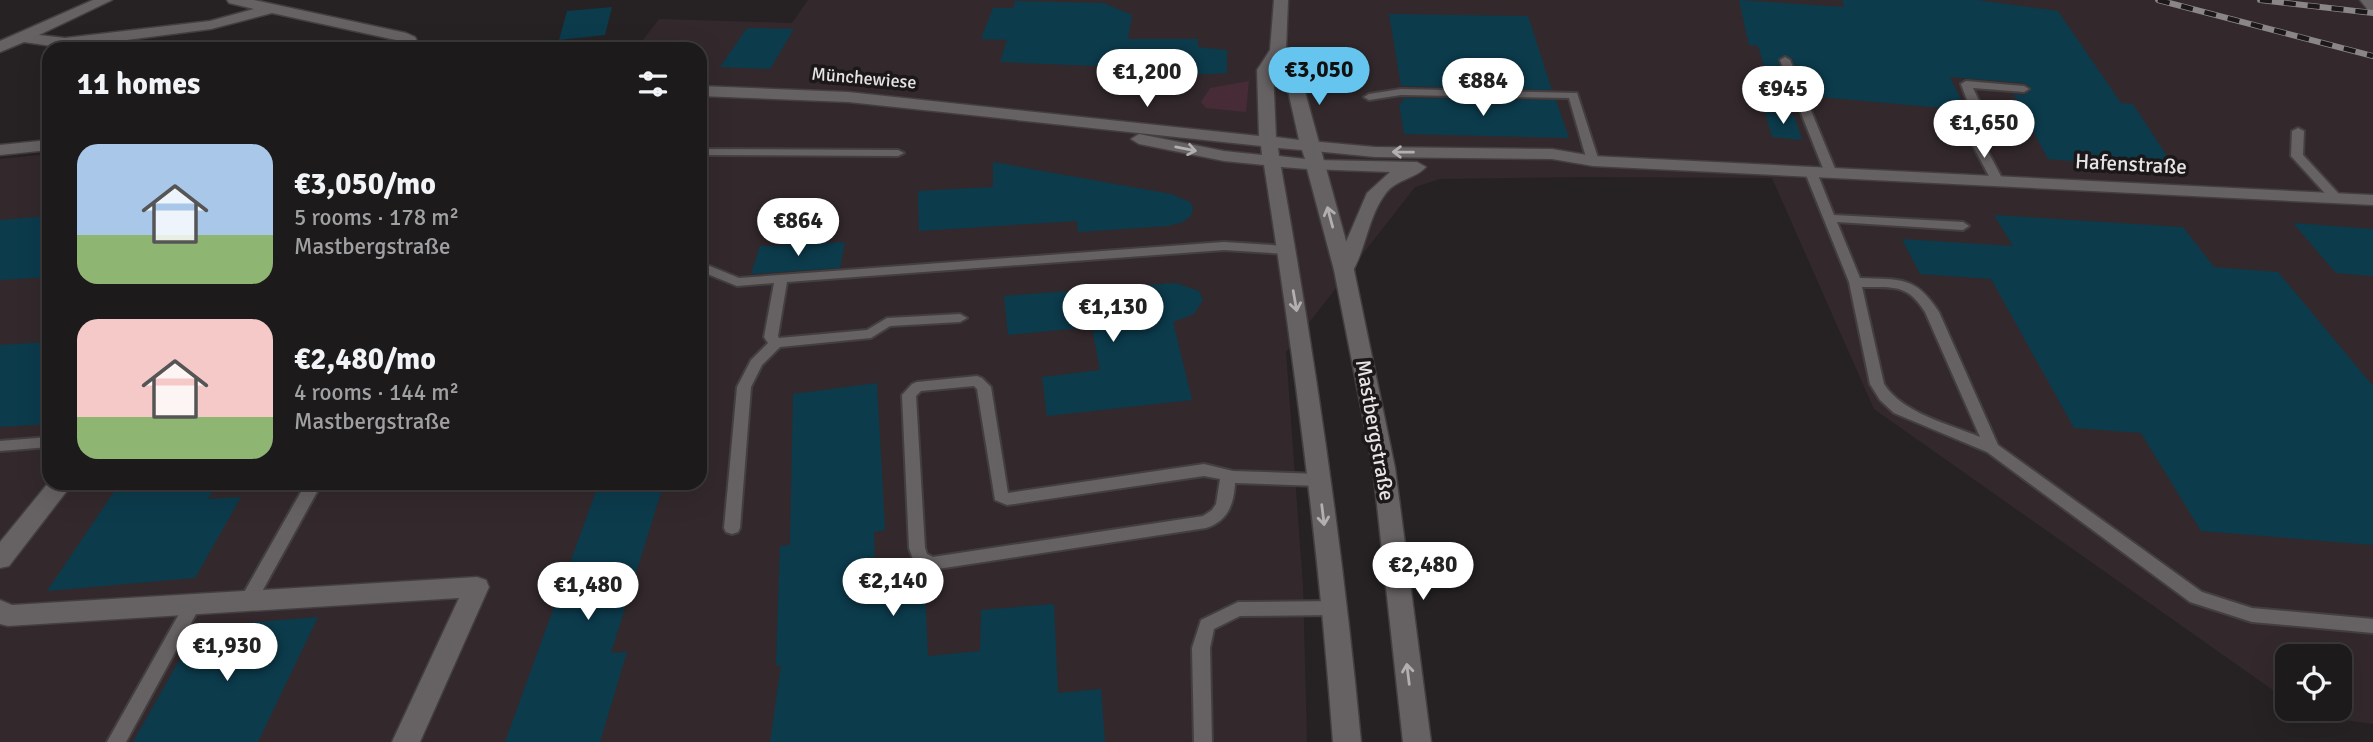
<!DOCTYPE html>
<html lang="en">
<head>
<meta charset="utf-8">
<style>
	:root { --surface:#1c1a1a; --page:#252323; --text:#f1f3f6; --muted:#a0a1a2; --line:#3a3839; --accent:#65c5ee }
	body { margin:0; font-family:Signika,sans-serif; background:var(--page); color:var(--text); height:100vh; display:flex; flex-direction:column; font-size:26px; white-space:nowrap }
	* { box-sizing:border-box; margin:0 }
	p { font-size:23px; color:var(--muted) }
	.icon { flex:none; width:38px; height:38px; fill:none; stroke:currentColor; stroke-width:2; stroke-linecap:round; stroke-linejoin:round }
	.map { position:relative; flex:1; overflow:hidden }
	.details { position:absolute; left:42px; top:42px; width:665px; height:448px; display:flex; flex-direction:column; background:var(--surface); border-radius:21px; box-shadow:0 7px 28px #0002,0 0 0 2px var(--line) }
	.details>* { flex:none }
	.fabs { position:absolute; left:2275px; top:644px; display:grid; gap:14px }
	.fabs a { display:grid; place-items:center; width:77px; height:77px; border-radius:14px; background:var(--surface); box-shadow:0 7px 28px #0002,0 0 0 2px var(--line); font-size:35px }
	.price { position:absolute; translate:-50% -60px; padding:0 16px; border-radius:24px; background:#fff; color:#222; font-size:23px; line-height:46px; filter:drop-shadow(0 2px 4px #0008) }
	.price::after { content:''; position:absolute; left:50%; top:42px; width:21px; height:16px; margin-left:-10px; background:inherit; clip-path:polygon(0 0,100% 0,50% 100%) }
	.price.active { background:var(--accent); color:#111 }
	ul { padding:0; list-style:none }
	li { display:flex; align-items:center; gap:21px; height:175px; padding:0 35px }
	li span { display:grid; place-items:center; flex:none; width:196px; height:140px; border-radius:21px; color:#555 }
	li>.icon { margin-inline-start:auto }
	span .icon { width:84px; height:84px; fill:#fffc; stroke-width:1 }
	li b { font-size:30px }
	h2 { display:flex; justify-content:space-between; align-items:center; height:84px; padding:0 35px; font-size:30px }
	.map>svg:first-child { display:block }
	.built { fill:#33292d }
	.green { fill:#472b37 }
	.building { fill:#0c3b4c }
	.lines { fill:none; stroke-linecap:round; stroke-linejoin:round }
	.lane-casing { stroke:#433f41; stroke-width:4 }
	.street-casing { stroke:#433f41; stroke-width:3 }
	.secondary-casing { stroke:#433f41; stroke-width:3 }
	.lane { fill:#666163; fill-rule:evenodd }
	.street { fill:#666163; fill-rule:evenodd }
	.secondary { fill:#666163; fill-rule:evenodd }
	.rail-casing { stroke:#8a8687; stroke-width:6 }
	.rail { stroke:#1c181a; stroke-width:4.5; stroke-dasharray:12; stroke-linecap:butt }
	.oneway { stroke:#b3afb0 }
	.labels { text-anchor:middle; stroke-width:7; stroke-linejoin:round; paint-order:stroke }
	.far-street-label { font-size:18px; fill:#e6e3e4; stroke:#1c181a }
	.street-label { font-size:21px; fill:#e6e3e4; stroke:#1c181a }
</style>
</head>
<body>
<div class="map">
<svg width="2373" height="742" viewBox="0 0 2373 742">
	<rect width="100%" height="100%" fill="#262223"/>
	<path class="built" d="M 808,0 L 2373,0 L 2373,724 L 2308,715 L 2299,709 L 2340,709 L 2340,656 L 2287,656 L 2287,700 L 1874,409 L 1772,178 L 1585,177 L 1440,179 L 1415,187 L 1286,352 L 1303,587 L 1307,742 L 0,742 L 0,159 L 49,154 L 49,483 L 700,483 L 700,49 L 636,49 L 659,19 L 792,23 Z"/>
	<path class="green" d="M 1249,81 L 1246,112 L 1206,108 L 1201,102 L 1210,88 Z"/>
	<path class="building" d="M 1739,0 L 1844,7 L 1842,0 L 1978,0 L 2058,11 L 2121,103 L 2133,104 L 2176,170 L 2048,159 L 2013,94 L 2024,95 L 2030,91 L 2031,88 L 2024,83 L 1950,77 L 1966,110 L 1808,96 L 1792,59 L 1784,55 L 1778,61 L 1791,94 L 1772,92 L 1758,46 L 1749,45 Z
		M 1015,1 L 1104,3 L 1132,15 L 1128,39 L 1198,39 L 1198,47 L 1227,50 L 1227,73 L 1172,76 L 1173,63 L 1121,62 L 1120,67 L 1000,62 L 1007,40 L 981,39 L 993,8 L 1013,8 Z
		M 612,7 L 605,35 L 559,40 L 567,11 Z
		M 1389,14 L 1528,16 L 1552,90 L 1401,86 Z
		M 747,28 L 794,29 L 770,69 L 720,67 Z
		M 1403,98 L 1556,100 L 1569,138 L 1404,134 L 1399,103 L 1403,103 Z
		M 1765,112 L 1794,115 L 1802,140 L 1772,137 Z
		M 993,162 L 1171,194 L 1190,202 L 1193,208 L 1191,216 L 1183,222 L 1168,226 L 1078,232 L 1077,221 L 919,231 L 918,191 L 993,187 Z
		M 1994,215 L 2183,227 L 2214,267 L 2278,272 L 2373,386 L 2373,545 L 2201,531 L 2141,433 L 2074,428 L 1991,279 L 1920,274 L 1902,239 L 2013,246 Z
		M 49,216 L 49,277 L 0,280 L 0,220 Z
		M 2293,223 L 2373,229 L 2373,276 L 2336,273 Z
		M 845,242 L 840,268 L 751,274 L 760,246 Z
		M 1176,283 L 1199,291 L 1203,300 L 1194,314 L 1173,322 L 1192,400 L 1047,416 L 1042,377 L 1100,370 L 1092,327 L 1008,335 L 1004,296 Z
		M 49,342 L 49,424 L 0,427 L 0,345 Z
		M 877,383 L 885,530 L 874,532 L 876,596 L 925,590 L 928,656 L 980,651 L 981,610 L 1054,604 L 1058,693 L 1101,689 L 1105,742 L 770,742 L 781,665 L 776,666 L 780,546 L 790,545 L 793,394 Z
		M 120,483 L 218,483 L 208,499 L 241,497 L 195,578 L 47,591 Z
		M 599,483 L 664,483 L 611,653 L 627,652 L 600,742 L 505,742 Z
		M 318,617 L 258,742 L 133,742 L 198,627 Z"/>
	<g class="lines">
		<g class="lane-casing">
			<path id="lane" d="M 1785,57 L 1790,60 L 1836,171 L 1834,173 L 1830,174 L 1824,171 L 1780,60 Z
				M 1966,81 L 2024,86 L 2029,89 L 2024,92 L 1973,88 L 1981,105 L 1974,125 L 2003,180 L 2001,182 L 1993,182 L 1991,180 L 1962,125 L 1970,108 L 1961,84 Z
				M 1401,89 L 1577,93 L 1599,161 L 1593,164 L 1587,161 L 1569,98 L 1401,95 L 1369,100 L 1364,97 L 1369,94 Z
				M 2298,128 L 2304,131 L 2303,155 L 2339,194 L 2339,200 L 2331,200 L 2291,156 L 2292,131 Z
				M 700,149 L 898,150 L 904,153 L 898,156 L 700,155 Z
				M 1810,167 L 1816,170 L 1834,215 L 1963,222 L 1969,226 L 1963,230 L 1837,222 L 1860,278 C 1900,280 1915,275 1939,312 L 1998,445 L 2202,592 L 2252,608 L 2373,619 L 2373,633 L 2252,622 L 2190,602 L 1987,452 L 1894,413 L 1880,400 L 1870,384 L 1849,282 L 1804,170 ZM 1862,287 C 1893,287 1908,284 1925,312 L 1980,437 C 1949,424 1902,413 1884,384 Z
				M 1224,242 L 1286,246 L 1292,250 L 1286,254 L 1224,250 L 787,282 L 778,336 L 779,338 L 867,330 L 887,318 L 960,314 L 967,318 L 960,322 L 890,326 L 871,338 L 780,347 L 762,365 L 751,387 L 740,528 L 738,532 L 732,534 L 726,532 L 724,528 L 737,387 L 751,360 L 768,343 L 764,337 L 774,283 L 737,286 L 700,271 L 700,262 L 739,278 Z
				M 977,376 L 982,378 L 991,387 L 1008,493 L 1204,464 L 1233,471 L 1319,474 L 1324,476 L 1327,480 L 1324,484 L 1319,486 L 1235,483 C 1234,504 1228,521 1206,528 L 931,570 L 914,562 L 909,548 L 902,395 L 912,384 L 917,382 ZM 974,386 L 977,389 L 995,500 L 1007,505 L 1204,476 L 1220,479 L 1216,504 L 1212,510 L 1203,516 L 933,557 L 927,554 L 925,548 L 916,396 L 921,391 Z
				M 49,437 L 49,447 L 0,451 L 0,441 Z
				M 306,483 L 322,483 L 254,606 L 248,608 L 242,606 L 240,601 L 242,596 Z
				M 194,596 L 200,598 L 202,603 L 126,742 L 107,742 L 188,598 Z
				M 1336,601 L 1342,603 L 1344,608 L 1342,613 L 1336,615 L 1240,616 L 1214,629 L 1210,648 L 1212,742 L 1194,742 L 1192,648 L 1201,620 L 1238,602 Z"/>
		</g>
		<g class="street-casing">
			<path id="street" d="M 93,0 L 112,0 L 39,35 L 65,38 L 210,21 L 254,9 L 229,3 L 227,0 L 254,0 L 406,33 L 415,37 L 421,49 L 405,49 L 403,43 L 396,40 L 272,13 L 211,29 L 65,48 L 24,42 L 0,52 L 0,41 Z
				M 2360,0 L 2373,0 L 2373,11 L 2368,10 Z
				M 1310,141 L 1375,147 L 1552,149 L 1593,156 L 2373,195 L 2373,205 L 1593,166 L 1552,159 L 1375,157 L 1304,150 L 1302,146 Z
				M 1315,160 L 1417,162 L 1426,167 C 1415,179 1397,179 1386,193 C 1368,216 1366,250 1351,274 L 1337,274 L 1334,270 L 1367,193 L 1390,172 L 1309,169 L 1306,165 Z
				M 49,482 L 73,483 L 9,566 L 0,568 L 0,542 Z
				M 477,577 L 486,580 L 489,587 L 420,742 L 392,742 L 459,598 L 8,626 L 0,624 L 0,600 L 12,605 Z"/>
		</g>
		<g class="secondary-casing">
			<path id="secondary" d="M 1274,0 L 1288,0 L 1286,50 L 1301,77 L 1354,270 L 1395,468 L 1431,742 L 1403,742 L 1373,468 L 1334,270 L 1307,169 L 1281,167 C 1315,358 1343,549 1361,742 L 1333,742 C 1319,548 1294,357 1264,165 L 1224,161 L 1139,144 L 1131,139 L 1139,134 L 1224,151 L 1262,155 L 1261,146 L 848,102 L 700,96 L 700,86 L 848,92 L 1259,136 L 1257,70 L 1270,50 ZM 1277,63 L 1285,77 L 1299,140 L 1276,137 L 1273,70 ZM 1278,148 L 1302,150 L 1305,159 L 1279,156 Z
				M 49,140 L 49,150 L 0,155 L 0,145 Z"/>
		</g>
		<use href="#lane" class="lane"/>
		<use href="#street" class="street"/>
		<use href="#secondary" class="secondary"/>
		<g class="rail-casing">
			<path id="rail" d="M 2158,0 L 2373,56
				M 2260,0 L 2373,13"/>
		</g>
		<use href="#rail" class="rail"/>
	</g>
	<defs><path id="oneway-shaft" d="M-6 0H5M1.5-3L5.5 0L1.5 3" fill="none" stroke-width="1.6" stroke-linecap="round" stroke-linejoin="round" transform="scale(1.75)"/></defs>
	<g class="oneway">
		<use href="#oneway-shaft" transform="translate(1186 149) rotate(11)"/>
		<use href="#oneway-shaft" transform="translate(1403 152) rotate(-179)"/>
		<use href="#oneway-shaft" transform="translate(1330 217) rotate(-105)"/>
		<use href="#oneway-shaft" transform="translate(1295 301) rotate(80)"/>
		<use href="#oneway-shaft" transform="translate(1323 515) rotate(83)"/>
		<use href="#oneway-shaft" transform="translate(1408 674) rotate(-97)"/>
	</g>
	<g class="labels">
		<g class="far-street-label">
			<text transform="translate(864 78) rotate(5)" y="6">Münchewiese</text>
		</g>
		<g class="street-label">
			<text transform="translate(2131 164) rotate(3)" y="7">Hafenstraße</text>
			<text transform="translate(1375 430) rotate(80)" y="7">Mastbergstraße</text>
		</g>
	</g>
</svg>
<div class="fabs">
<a><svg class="icon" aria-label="locate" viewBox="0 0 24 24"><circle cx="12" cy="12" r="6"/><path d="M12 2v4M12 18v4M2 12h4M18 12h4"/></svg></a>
</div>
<b class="price active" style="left:1319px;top:107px">€3,050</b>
<b class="price" style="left:1147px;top:109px">€1,200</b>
<b class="price" style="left:1483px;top:118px">€884</b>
<b class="price" style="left:1783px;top:126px">€945</b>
<b class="price" style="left:1984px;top:160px">€1,650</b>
<b class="price" style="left:798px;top:258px">€864</b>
<b class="price" style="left:1113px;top:344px">€1,130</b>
<b class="price" style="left:1423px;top:602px">€2,480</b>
<b class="price" style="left:893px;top:618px">€2,140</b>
<b class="price" style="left:588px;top:622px">€1,480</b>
<b class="price" style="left:227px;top:683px">€1,930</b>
<section class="details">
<h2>11 homes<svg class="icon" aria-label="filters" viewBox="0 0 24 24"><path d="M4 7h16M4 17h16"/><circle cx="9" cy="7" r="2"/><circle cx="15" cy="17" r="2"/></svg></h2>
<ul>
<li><span style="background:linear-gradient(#a9c7e8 65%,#8fb573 0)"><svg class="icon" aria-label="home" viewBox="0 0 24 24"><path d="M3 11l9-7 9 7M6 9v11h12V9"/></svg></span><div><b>€3,050/mo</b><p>5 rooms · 178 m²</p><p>Mastbergstraße</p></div></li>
<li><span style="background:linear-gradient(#f6c9c9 70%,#8fb573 0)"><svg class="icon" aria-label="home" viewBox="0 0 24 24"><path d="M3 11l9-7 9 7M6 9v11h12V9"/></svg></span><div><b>€2,480/mo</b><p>4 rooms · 144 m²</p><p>Mastbergstraße</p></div></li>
</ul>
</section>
</div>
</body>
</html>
